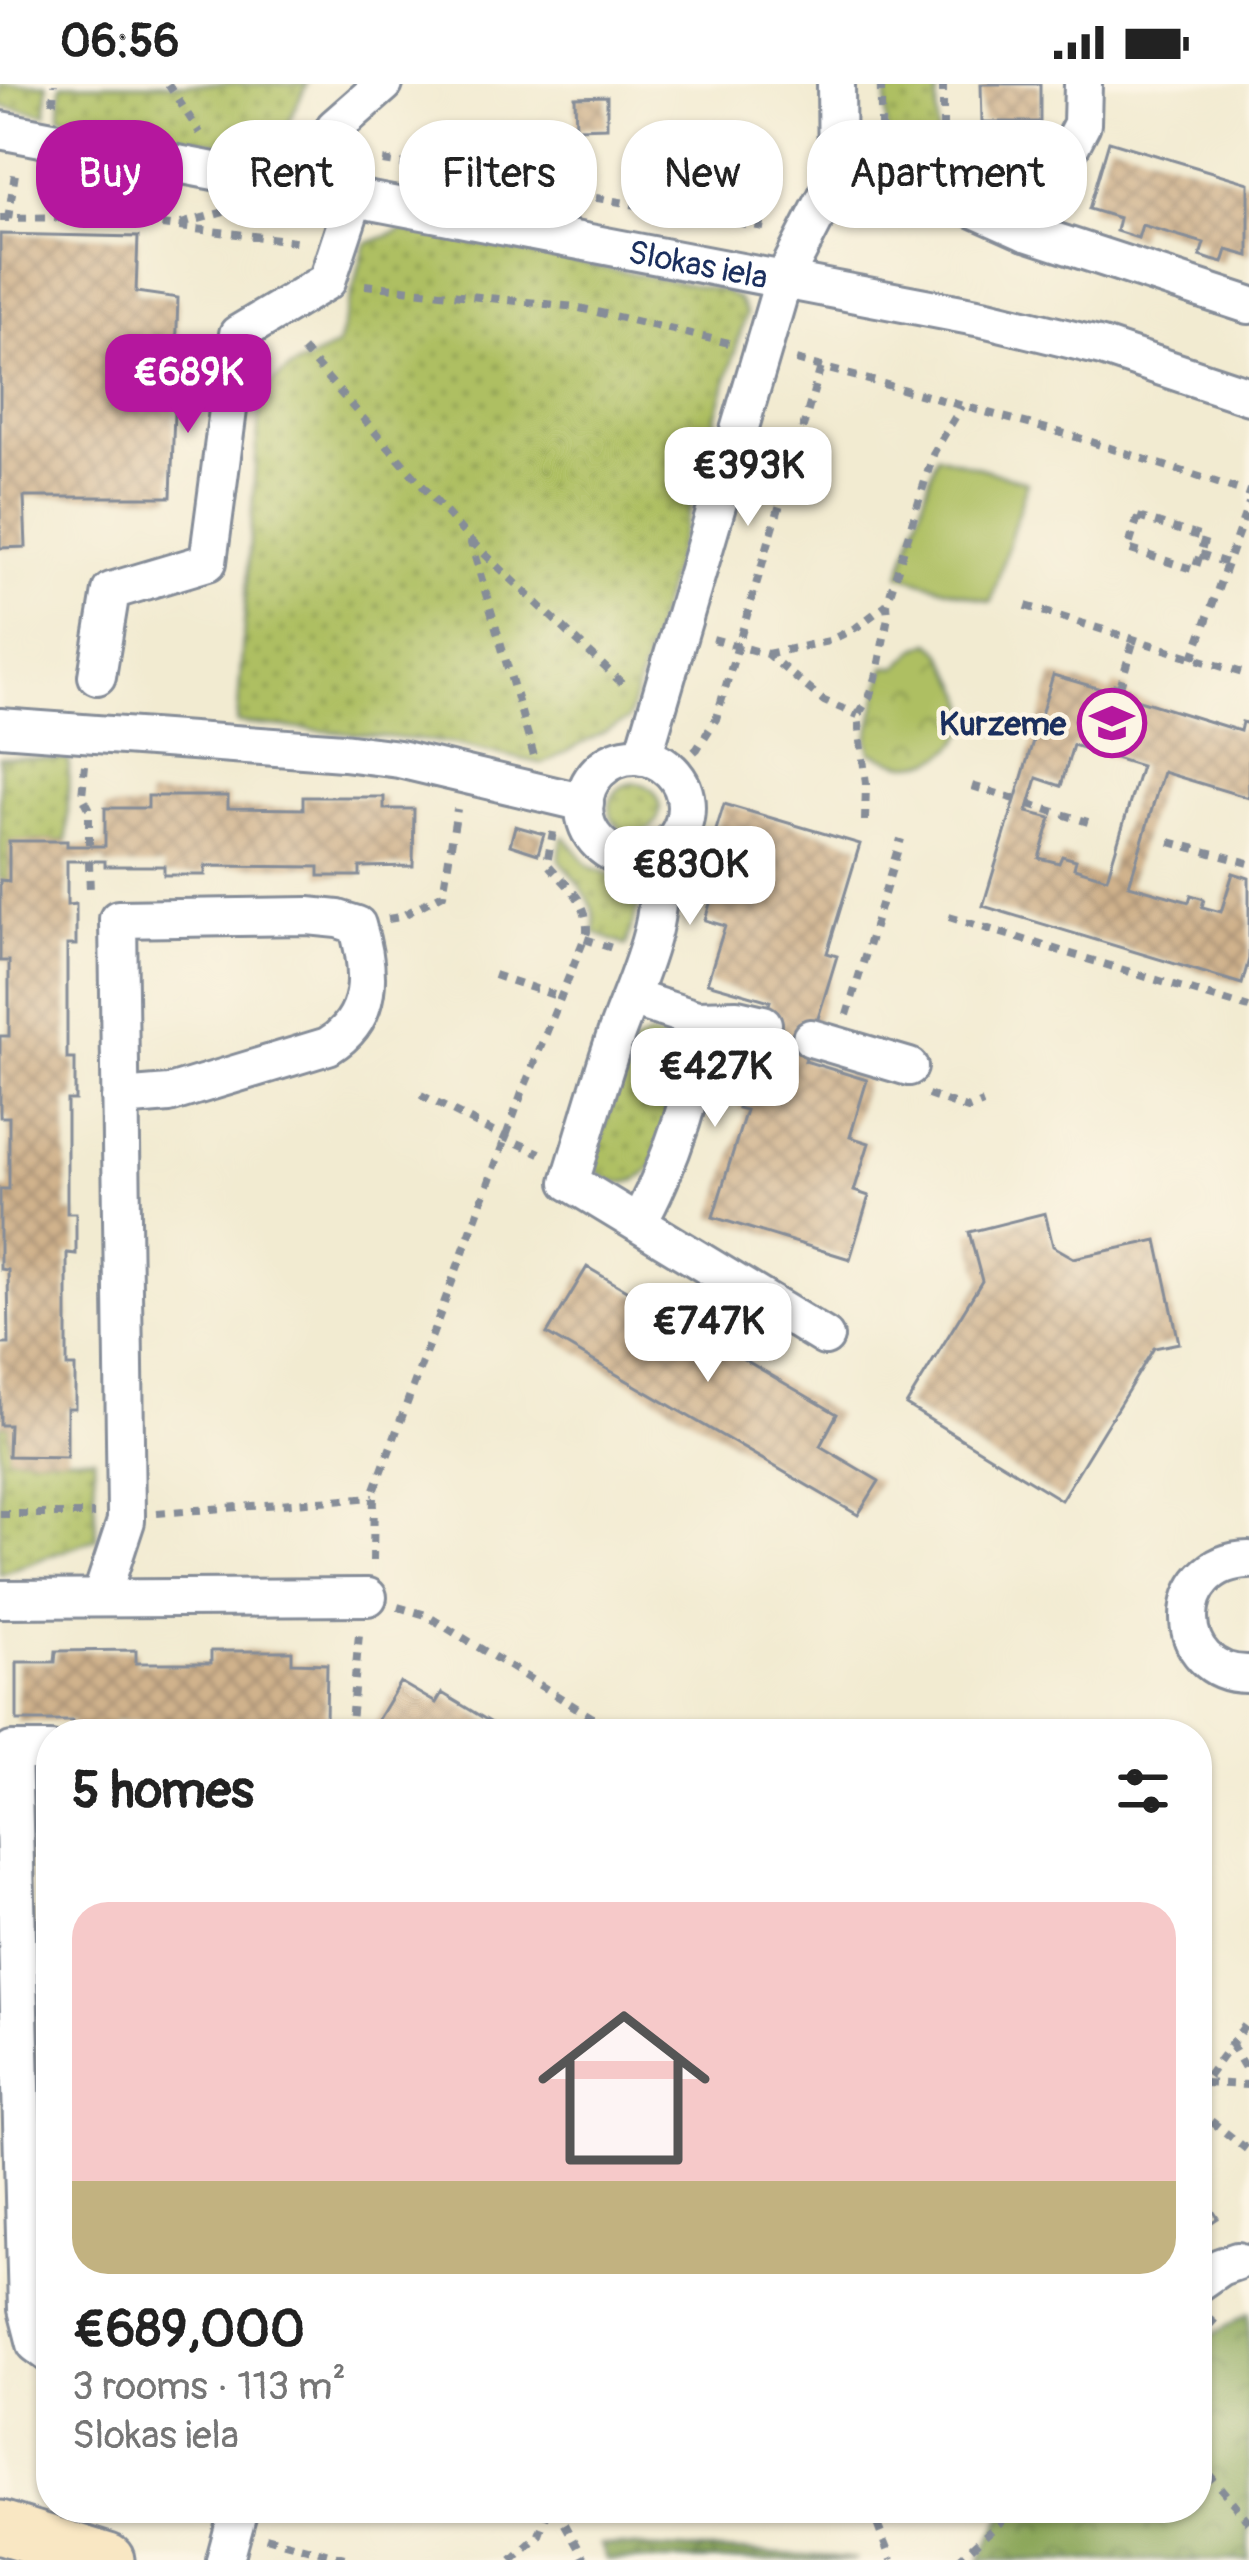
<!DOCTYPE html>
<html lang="en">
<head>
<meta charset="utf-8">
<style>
	:root { --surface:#fff; --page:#f6f6f6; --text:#222; --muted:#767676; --line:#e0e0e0; --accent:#b5179e }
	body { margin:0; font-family:Pangolin,sans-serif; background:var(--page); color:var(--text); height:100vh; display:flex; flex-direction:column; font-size:45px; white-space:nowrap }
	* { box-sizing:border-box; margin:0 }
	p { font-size:39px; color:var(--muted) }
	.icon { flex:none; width:66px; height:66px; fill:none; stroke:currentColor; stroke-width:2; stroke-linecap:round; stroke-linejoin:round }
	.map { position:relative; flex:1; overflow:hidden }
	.details { position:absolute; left:36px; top:1635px; width:1176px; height:804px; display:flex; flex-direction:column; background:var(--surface); border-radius:48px; box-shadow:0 3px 9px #0004 }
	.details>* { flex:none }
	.guide { position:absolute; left:36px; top:36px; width:1179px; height:108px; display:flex; gap:24px }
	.price { position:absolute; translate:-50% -102px; padding:0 27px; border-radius:24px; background:#fff; color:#222; font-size:39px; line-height:78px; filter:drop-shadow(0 3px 6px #0008) }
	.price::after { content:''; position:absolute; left:50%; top:72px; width:36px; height:27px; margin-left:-18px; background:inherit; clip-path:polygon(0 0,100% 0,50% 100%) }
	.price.active { background:var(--accent); color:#fff }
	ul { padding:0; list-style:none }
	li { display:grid; align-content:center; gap:24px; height:636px; padding:0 36px }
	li+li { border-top:3px solid var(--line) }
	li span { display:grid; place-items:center; height:372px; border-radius:36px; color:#555 }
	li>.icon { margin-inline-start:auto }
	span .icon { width:216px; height:216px; fill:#fffc; stroke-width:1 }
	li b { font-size:51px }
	h2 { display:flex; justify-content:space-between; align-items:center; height:144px; padding:0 36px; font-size:51px }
	.pill { padding:0 42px; border-radius:48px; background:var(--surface); box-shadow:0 3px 9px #0004; font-size:42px; line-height:108px }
	.pill.active { background:var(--accent); color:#fff }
	.status { display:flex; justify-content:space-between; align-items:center; height:84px; padding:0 60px; background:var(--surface); direction:ltr }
	.status svg { height:33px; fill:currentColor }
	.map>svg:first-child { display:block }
	.grass { fill:url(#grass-dots); stroke:#647760; stroke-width:3 }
	.forest { fill:url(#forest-crowns); stroke:#526a5b; stroke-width:3 }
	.park { fill:url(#park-crowns); stroke:#647760; stroke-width:3 }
	.garden { fill:#aebf62; stroke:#647760; stroke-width:3 }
	.building { fill:url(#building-cross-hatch); fill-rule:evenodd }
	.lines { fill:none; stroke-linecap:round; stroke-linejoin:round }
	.street-casing { stroke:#868d98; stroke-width:42 }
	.secondary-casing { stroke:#868d98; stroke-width:57 }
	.path { stroke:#868d98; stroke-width:8; stroke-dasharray:9 9; stroke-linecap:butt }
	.street { stroke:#fff; stroke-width:36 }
	.secondary { stroke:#f9e7c3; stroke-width:51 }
	.labels { text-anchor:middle; stroke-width:9; stroke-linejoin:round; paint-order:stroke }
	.street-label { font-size:33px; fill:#1b2f5e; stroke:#fcf5e5 }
	.poi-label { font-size:33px; font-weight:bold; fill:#1b2f5e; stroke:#fcf5e5; text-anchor:end }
</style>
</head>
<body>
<div class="status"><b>06:56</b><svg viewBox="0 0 49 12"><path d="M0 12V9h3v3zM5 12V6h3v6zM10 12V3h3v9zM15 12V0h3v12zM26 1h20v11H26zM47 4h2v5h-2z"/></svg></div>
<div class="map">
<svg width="1249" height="2476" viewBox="0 0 1249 2476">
	<defs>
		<pattern id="grass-dots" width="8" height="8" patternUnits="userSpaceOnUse" patternTransform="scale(3)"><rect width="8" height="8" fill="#aebf62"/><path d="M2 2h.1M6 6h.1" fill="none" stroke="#8d9c54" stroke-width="1.8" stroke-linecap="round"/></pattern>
		<pattern id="forest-crowns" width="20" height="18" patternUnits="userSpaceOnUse" patternTransform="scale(3)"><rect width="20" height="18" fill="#8aa658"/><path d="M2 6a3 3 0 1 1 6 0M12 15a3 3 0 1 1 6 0" fill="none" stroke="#70884c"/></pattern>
		<pattern id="park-crowns" width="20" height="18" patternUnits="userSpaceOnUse" patternTransform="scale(3)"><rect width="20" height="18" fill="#aebf62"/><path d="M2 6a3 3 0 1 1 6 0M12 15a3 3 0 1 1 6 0" fill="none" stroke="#8d9c54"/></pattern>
		<pattern id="building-cross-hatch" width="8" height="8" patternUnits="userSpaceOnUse" patternTransform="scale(3)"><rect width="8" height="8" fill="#d0b28c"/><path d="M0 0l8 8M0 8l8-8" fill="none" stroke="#a89176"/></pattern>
	</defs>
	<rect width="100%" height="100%" fill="#fcf5e5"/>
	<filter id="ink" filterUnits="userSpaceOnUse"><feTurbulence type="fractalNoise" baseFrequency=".00833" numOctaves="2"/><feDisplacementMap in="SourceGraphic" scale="24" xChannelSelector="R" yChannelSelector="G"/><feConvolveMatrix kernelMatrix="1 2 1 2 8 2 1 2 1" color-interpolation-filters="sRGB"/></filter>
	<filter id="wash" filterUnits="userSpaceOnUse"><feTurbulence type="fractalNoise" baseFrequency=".004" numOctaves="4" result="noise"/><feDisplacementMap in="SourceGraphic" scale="48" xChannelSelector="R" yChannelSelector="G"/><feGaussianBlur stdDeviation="2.7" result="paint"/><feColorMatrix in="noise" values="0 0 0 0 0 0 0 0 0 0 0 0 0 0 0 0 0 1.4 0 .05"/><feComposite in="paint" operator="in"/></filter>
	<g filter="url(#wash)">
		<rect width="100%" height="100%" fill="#f2ebd1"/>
		<path class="grass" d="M 0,0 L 47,0 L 46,30 L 0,22 Z
			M 61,0 L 307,0 L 274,69 L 60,32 Z
			M 886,0 L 937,0 L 938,85 L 917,84 L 887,73 Z
			M 403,146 L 723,207 L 739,216 L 746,230 L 628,636 L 543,680 L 450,659 L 237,639 L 260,316 C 275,286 308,277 337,262 L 366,160 Z
			M 0,673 L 69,676 L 67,757 L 9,758 L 9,797 L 0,796 Z
			M610 724a25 25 0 1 1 50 0a25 25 0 1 1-50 0Z
			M 565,753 L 589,782 L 629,799 L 634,806 L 638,822 L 626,862 L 595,849 C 598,815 576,800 559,774 L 562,755 Z
			M 649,953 C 668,955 676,960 681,980 C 676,1001 661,1070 651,1084 C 633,1106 609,1101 592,1082 L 628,968 L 636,959 Z
			M 0,1341 L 9,1341 L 9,1372 L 94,1373 L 96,1455 L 0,1490 Z"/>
		<path class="forest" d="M 1249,2229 L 1249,2476 L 980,2476 L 1007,2424 L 1197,2424 L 1197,2260 Z
			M 601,2461 L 835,2473 L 856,2476 L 607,2476 Z"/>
		<path class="park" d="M 931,558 C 943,566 946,576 953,588 C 957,596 963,605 966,614 C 978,652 943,682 907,680 C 895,679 882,672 871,668 L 868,655 L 885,583 L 898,583 L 917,564 Z"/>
		<path class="garden" d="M 937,371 L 1027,398 L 991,518 L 900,491 Z"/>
		<g id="blocks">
			<path class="building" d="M 981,0 L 1040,0 L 1040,38 L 982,38 Z
				M 607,12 L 607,43 L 576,44 L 575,13 Z
				M 1109,57 L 1249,99 L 1249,172 L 1227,166 L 1223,179 L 1212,176 L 1200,172 L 1204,159 L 1142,141 L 1138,154 L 1116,147 L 1119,134 L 1089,125 Z
				M 0,150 L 138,153 L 136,208 L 178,214 L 171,413 L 24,413 L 26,463 L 0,464 Z
				M 1053,591 L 1111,608 L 1114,600 L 1128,605 L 1126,612 L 1240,647 L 1242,638 L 1249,640 L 1249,714 L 1163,688 L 1129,801 L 1189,818 L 1191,811 L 1204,815 L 1202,823 L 1221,828 L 1233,789 L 1249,794 L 1249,875 L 1242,900 L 983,822 ZM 1073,661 L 1141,682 L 1107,794 L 1074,784 L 1076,776 L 1062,772 L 1059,779 L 1039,774 L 1051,734 L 1027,728 L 1037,694 L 1061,702 Z
				M 148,712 L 228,712 L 228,724 L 303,725 L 303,713 L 384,713 L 384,725 L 414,725 L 413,782 L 360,783 L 360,792 L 319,792 L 319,783 L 205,782 L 205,791 L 164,791 L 164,782 L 105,782 L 105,777 L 67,777 L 67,821 L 76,820 L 76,861 L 67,861 L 67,975 L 75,975 L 75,1016 L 67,1016 L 67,1129 L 76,1129 L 76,1170 L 67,1169 L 67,1283 L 75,1283 L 75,1324 L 67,1324 L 67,1373 L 8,1372 L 9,1341 L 0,1341 L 0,1260 L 9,1260 L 8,1186 L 0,1185 L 0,1105 L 9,1105 L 9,1033 L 0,1033 L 0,952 L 9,952 L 9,877 L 0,877 L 0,796 L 9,797 L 9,757 L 67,757 L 67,762 L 105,762 L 105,724 L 148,724 Z
				M 724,720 L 860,760 L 827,869 L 837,872 L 805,977 L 867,996 L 850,1053 L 869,1059 L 854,1107 L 869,1112 L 850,1175 L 713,1133 L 746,1026 L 738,1024 L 770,917 L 707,899 L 725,842 L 705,836 L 720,787 L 705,782 Z
				M 515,742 L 544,750 L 538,770 L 510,761 Z
				M 1045,1129 L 1053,1162 L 1074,1174 L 1157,1156 L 1179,1259 L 1154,1264 L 1061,1416 L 906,1321 L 982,1197 L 969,1148 Z
				M 587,1183 L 837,1330 L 820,1362 L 879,1397 L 858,1431 L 547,1250 Z
				M 136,1566 L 136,1579 L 211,1579 L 211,1567 L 292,1567 L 292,1579 L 327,1580 L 326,1638 L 267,1638 L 268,1646 L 227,1646 L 227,1637 L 113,1637 L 113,1646 L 72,1646 L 72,1637 L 17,1637 L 17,1578 L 55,1578 L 56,1567 Z
				M 400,1598 L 436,1619 L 442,1609 L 510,1650 L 369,1650 Z
				M 1197,2102 L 1218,2134 L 1197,2148 Z"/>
		</g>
	</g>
	<g filter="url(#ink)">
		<use href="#blocks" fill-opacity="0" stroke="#868d98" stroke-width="3"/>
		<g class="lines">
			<g class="street-casing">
				<g id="street">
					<path id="s1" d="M 0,46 L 987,235 L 1102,263 L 1249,312"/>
					<path d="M 837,92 L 882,104 L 943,111 L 1026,148 L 1249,221"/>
					<path d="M 320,109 L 335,43 L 384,0"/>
					<path d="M 1026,148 L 1082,40 L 1083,0"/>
					<path d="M 97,592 L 111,507 L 208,478 L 238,250 L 327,197 L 354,115"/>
					<path d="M 0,643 L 343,668 L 399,675 L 585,719"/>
					<circle cx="635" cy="723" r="51"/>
					<path d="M 643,673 L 783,197 L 837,92 L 836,0"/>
					<path d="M 653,770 C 671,834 634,897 614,956 C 598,1003 585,1051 570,1098 L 825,1253"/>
					<path d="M 631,914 L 696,935 L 737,934 L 763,940"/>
					<path d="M 811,954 L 909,983"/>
					<path d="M 638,1139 C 664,1095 707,985 696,935"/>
					<path d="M 1249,1476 C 1168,1477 1170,1592 1249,1590"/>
					<path d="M 101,1513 L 126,1437 L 126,1430 L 118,835 L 308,832 L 338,835 L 357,841 C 371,887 374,934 328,962 L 169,1010 L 120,1014"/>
					<path d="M 0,1515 L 368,1513"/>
					<path d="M 51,1667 L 12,1667 L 27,2225 L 36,2260 L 51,2271"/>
					<path d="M 1197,2199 L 1220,2183 L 1237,2177"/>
					<path d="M 225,2476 L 239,2424"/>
				</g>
			</g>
			<g class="secondary-casing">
				<path id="secondary" d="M 0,2443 L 108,2476"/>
			</g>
			<path class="path" d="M 168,0 L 200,49
				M 881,0 L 881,70
				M 943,0 L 943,74
				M 53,19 L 54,0
				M 383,77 L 770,144
				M 0,134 L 96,133 L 303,158
				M 8,135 L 16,83
				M 181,140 L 224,128
				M 365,201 L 575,223 L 729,259
				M 303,266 L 470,456 L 534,672
				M 796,276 L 1076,353 L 1249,409
				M 1138,433 L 1205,454 L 1195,486 L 1128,465 Z
				M 471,457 L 626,603
				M 1200,470 L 1227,479
				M 1026,522 L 1249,591
				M 713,555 L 767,570 L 824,617 L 858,631
				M 767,570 L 829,557 L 857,543 L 886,521
				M 1193,574 L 1249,419
				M 1120,603 L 1134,555
				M 681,680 L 697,665 L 716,635 L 821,283
				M 85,681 L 82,711 L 89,724 L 89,761
				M 972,702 L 1015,715
				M 1029,720 L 1088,738
				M 865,737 L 866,700 L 858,631 L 869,614 L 876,594 L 888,533 L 887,520 L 934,368 L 962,322
				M 1170,758 L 1249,779
				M 89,777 L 90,810
				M 949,833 L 1249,924
				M 388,835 L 400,833 L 443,810 L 457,725
				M 585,855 L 612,864
				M 494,891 L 560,913
				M 847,931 L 901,755
				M 421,1011 L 497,1050 L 540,1069
				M 928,1011 L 968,1025 L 983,1019
				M 732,1019 L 747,969
				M 157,1429 L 374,1413
				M 0,1430 L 94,1430
				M 373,1477 L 374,1408 L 522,1009 L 587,848 C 588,815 567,803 547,779 L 553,748
				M 398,1523 L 426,1531 L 619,1650
				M 350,1650 L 359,1550
				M 1231,1960 L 1249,1991
				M 1205,1999 L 1249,2001
				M 1197,2007 L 1249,1936
				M 1197,2026 L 1249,2067
				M 1197,2255 L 1220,2229
				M 1197,2376 L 1249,2438
				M 556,2424 L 585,2476
				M 871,2424 L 891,2476
				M 266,2453 L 352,2476
				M 512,2476 L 539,2451 L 549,2424
				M 958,2476 L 1016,2424"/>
			<use href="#street" class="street"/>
			<use href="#secondary" class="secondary"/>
		</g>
	</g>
	<defs>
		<g id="school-ring" transform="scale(3.45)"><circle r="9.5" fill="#fcf5e5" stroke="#b5179e" stroke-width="1.5"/><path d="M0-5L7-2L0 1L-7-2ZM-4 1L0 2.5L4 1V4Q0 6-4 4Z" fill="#b5179e"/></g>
	</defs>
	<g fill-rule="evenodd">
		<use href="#school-ring" x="1112" y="639"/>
	</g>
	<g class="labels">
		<g class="street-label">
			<text dy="12" stroke="none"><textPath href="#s1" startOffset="711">Slokas iela</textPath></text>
		</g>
		<g class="poi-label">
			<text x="1066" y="651">Kurzeme</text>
		</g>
	</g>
</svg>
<b class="price active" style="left:188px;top:352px">€689K</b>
<b class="price" style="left:748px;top:445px">€393K</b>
<b class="price" style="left:690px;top:844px">€830K</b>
<b class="price" style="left:715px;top:1046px">€427K</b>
<b class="price" style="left:708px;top:1301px">€747K</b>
<div class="guide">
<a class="pill active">Buy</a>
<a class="pill">Rent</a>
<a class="pill">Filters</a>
<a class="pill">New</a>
<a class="pill">Apartment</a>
</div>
<section class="details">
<h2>5 homes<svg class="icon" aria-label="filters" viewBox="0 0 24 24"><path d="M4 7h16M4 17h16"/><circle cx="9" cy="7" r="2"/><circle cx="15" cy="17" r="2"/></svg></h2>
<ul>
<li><span style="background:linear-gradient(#f6c9c9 75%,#c2b280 0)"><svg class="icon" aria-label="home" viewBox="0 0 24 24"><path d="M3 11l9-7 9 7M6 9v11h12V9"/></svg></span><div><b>€689,000</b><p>3 rooms · 113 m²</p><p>Slokas iela</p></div></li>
</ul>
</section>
</div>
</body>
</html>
